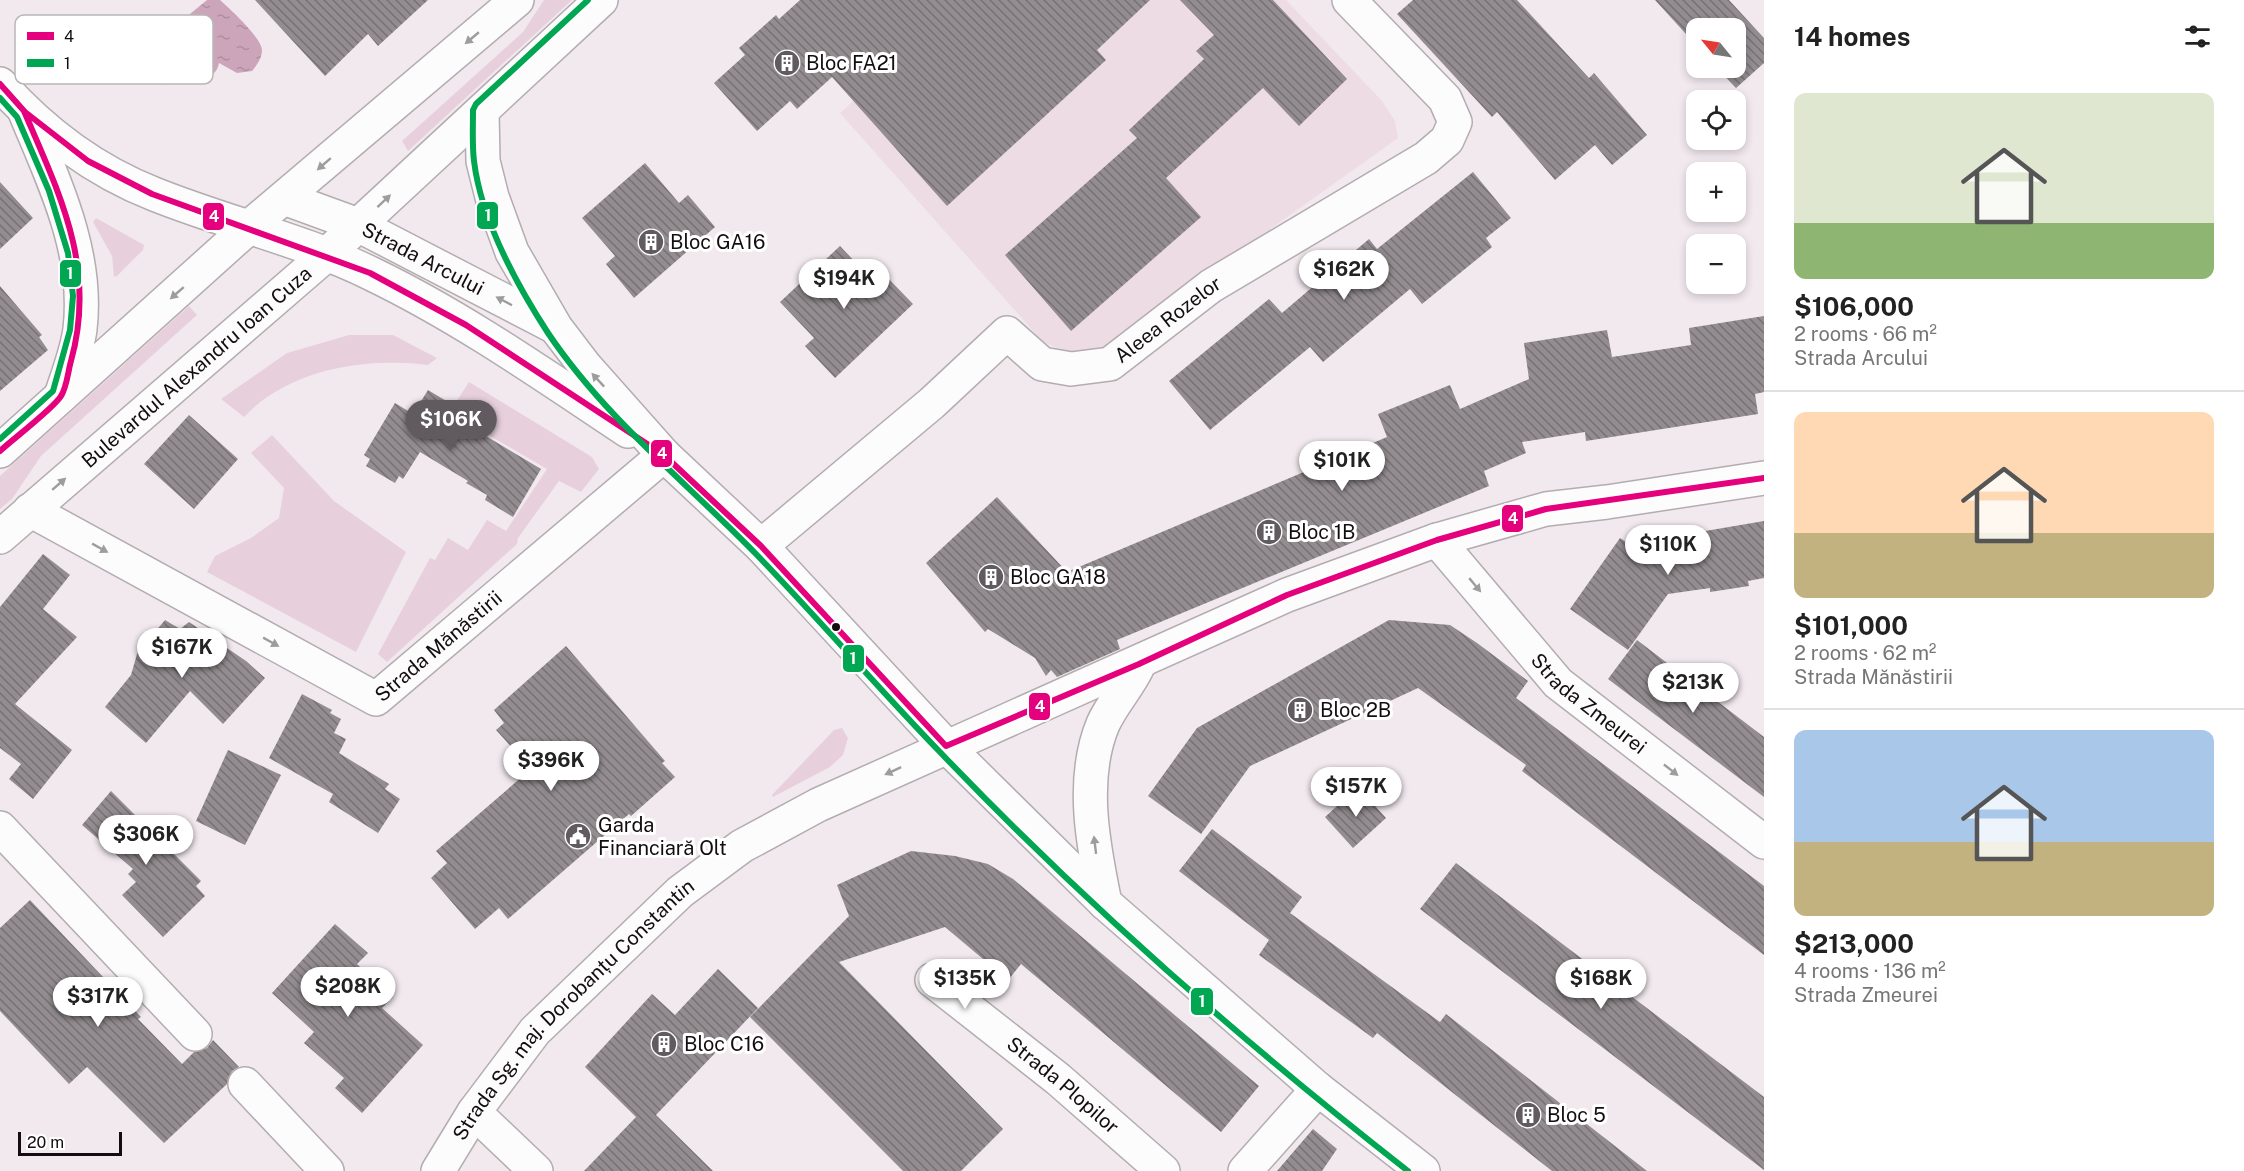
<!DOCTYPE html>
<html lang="en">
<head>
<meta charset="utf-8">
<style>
	:root { --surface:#fff; --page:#f2f2f2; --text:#222; --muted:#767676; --line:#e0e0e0; --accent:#615a5e }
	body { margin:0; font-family:"Public Sans",sans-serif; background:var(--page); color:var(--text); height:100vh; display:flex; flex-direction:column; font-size:22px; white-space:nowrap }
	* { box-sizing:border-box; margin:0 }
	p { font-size:20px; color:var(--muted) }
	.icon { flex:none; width:33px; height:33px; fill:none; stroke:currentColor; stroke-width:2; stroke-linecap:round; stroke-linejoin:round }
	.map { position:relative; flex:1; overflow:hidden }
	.sheet { display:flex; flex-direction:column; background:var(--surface); width:480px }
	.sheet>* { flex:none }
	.needle { width:39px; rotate:300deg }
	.controls { position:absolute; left:1686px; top:18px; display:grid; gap:12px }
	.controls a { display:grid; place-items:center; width:60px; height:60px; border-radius:12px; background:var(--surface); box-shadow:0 3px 9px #0003; font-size:30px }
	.scale { position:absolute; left:18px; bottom:15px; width:104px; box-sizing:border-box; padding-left:6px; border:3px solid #130d10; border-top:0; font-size:16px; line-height:21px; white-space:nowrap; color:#130d10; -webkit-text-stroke:4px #fff; paint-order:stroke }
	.price { position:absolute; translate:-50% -51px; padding:0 14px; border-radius:21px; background:#fff; color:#222; font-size:20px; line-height:39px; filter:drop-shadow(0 2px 3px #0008) }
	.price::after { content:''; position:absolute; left:50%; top:36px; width:18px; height:14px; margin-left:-9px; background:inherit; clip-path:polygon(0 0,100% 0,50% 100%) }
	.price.selected { background:var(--accent); color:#fff }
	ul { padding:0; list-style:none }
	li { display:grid; align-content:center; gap:12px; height:318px; padding:0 30px }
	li+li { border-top:2px solid var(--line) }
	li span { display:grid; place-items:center; height:186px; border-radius:12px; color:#555 }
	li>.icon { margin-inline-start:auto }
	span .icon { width:108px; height:108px; fill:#fffc; stroke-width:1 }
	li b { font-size:26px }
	h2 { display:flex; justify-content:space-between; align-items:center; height:72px; padding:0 30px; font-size:26px }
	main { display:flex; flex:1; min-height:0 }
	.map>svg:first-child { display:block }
	.built { fill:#eddce4 }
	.grass { fill:#e7d0dc }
	.water { fill:url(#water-ripples) }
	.building { fill:url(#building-back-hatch) }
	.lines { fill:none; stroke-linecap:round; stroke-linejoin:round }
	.minor-casing { stroke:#b3acb0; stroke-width:36 }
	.major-casing { stroke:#b3acb0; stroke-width:36 }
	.minor { stroke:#fdfcfc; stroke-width:33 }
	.major { stroke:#fdfcfc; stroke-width:33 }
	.bus-1-casing { stroke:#fff; stroke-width:10 }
	.bus-2-casing { stroke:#fff; stroke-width:10 }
	.bus-1 { stroke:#e5007d; stroke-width:6 }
	.bus-2 { stroke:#00a651; stroke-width:6 }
	.oneway { fill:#9f9c9e }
	.bus-dot { fill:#130d10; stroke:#fff; stroke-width:2 }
	.labels { text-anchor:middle; stroke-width:6; stroke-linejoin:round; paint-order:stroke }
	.poi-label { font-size:20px; fill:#130d10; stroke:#fff; text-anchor:start }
	.street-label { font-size:20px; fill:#130d10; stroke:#fff }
	.key { fill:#fff; stroke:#b8b6b7; stroke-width:1.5 }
	.key-label { font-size:16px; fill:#130d10 }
	.line-badge { stroke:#fff; stroke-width:2 }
	.badge-label { font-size:16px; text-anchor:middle; font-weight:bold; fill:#fff }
</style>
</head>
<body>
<main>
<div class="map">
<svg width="1764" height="1171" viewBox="0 0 1764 1171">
	<defs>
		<pattern id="water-ripples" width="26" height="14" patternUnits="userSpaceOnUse" patternTransform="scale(1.5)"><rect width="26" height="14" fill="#cda5bb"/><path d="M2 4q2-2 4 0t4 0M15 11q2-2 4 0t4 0" fill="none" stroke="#af8da0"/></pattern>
		<pattern id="building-back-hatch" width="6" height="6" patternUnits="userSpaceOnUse" patternTransform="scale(1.5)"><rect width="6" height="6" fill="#938c90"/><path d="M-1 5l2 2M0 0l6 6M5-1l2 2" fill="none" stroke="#777174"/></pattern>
	</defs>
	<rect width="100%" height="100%" fill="#f2e9ee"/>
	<path class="built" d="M 963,0 L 1286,0 L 1382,101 L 1395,121 L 1398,138 L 1101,350 L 1074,355 L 1043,342 L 840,113 Z"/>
	<path class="grass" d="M 544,0 L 572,0 L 408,151 L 402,141 L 523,32 Z
		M 96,218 L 144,245 L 143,250 L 117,276 L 114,277 L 112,256 L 93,222 Z
		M 189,306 L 197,315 L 41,456 L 12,499 L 0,509 L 0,476 Z
		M 349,335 L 393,335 L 437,358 L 428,365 C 365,357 289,369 244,417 L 221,399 L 287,353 Z
		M 469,382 L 592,457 L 599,469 L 581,492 L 559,481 L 518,538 L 517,544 L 387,662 L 378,654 L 430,558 L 435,560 L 448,538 L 468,550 L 487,520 L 506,531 L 547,469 L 485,433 L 491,423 L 456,402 Z
		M 272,435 L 334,501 L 406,552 L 356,652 L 207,572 L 215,556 L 251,538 L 279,518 L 284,488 L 251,453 Z
		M 842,728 L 848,738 L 843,755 L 830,767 L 773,797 L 772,795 L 834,730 Z"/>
	<path class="water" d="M 207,0 L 220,0 C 230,9 261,37 262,50 C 262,58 257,65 252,71 L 237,73 L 219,63 C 216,79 201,80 190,71 C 185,75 179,80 174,82 C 154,91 139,72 140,55 Z"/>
	<path class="building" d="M 255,0 L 428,0 L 378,46 L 368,34 L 325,76 Z
		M 800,0 L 1150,0 L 1097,50 L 1106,60 L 947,206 L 832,77 L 797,109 L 790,101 L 757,131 L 714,83 L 745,55 L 739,48 L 776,15 L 779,19 Z
		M 1180,0 L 1273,0 L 1347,79 L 1299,126 L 1263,88 L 1166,178 L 1201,217 L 1071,331 L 1005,255 L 1137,138 L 1129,130 L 1204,59 L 1196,51 L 1214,35 Z
		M 1413,0 L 1517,0 L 1589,78 L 1594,73 L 1647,135 L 1612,165 L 1595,145 L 1555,180 L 1497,112 L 1492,117 L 1397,14 Z
		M 1655,0 L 1729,0 L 1764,38 L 1764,63 L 1736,88 L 1717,68 L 1736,68 L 1736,28 L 1696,28 L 1696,45 Z
		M 645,163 L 679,203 L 688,195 L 715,227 L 634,298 L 606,264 L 615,256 L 582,218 Z
		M 1473,172 L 1511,218 L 1486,238 L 1492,247 L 1422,304 L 1410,289 L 1323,362 L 1310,347 L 1210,430 L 1169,381 L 1269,299 L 1282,313 L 1369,239 L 1377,249 Z
		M 0,182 L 33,218 L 0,249 Z
		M 840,246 L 874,282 L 884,274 L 913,304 L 835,378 L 805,346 L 814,338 L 780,302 Z
		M 0,286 L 42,335 L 39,337 L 48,350 L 0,391 Z
		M 1764,316 L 1764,392 L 1755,394 L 1758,414 L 1586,441 L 1585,432 L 1522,442 L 1526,453 L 1484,471 L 1489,486 L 1117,640 L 1120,649 L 1057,677 L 1051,670 L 1046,676 L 1035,658 L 988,629 L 985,632 L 926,563 L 997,497 L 1067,572 L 1387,437 L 1378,414 L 1450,385 L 1460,409 L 1529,379 L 1524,343 L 1607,330 L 1612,357 L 1691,345 L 1689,328 Z
		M 428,390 L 486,425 L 481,433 L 541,469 L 513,517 L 485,500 L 487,495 L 466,483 L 468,481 L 420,452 L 403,479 L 399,476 L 395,483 L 366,466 L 370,459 L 364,455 L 395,403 L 413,414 Z
		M 189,415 L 238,459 L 194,509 L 144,464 Z
		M 1764,521 L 1764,578 L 1748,581 L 1749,586 L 1710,592 L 1710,588 L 1668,594 L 1628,650 L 1570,609 L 1620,538 L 1629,544 Z
		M 43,554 L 70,575 L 43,609 L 77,637 L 15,704 L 72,750 L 33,799 L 9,779 L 21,764 L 0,748 L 0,607 Z
		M 165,620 L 180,629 L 189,622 L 246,661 L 265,678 L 223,724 L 190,691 L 146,743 L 105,707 L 131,675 L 137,654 Z
		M 1389,620 L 1450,625 L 1477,643 L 1528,681 L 1516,698 L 1764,886 L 1764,955 L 1522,771 L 1526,765 L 1418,688 L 1250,766 L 1201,834 L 1148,796 L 1197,728 Z
		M 1637,640 L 1764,737 L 1764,797 L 1608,679 Z
		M 566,646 L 665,761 L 662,763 L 675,777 L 631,816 L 629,814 L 508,919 L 499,908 L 475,929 L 431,878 L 447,863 L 436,851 L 531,769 L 496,730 L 504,723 L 494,710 Z
		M 302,694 L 332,710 L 330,713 L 341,719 L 334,733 L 346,739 L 339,753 L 389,784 L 385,789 L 400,799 L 378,833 L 329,802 L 333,794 L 269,758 Z
		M 228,750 L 281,775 L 245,845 L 196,821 Z
		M 1358,787 L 1386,818 L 1353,848 L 1325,817 Z
		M 111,791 L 201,881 L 196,886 L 205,896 L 163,937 L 122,895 L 136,882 L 128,874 L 133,869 L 82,825 Z
		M 1212,829 L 1302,897 L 1290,913 L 1440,1022 L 1446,1014 L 1647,1171 L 1552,1171 L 1377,1033 L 1373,1038 L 1259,955 L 1269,940 L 1179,871 Z
		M 911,851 L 955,856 L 988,864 L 1013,879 L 1259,1086 L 1221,1132 L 1021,964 L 1008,980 L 945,927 L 839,962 L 1003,1129 L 961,1171 L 903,1171 L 750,1017 L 849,916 L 837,885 Z
		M 1456,863 L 1764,1097 L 1764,1170 L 1420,909 Z
		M 30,900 L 141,1017 L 138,1019 L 182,1064 L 194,1052 L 207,1048 L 213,1040 L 239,1067 L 232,1071 L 227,1084 L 164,1143 L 87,1067 L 69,1084 L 0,1011 L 0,928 Z
		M 335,924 L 368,953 L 357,964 L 393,997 L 382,1008 L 423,1045 L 362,1113 L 335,1088 L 344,1078 L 304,1043 L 314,1032 L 272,993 Z
		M 718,969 L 758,1008 L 656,1115 L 713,1171 L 584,1171 L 636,1117 L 585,1067 L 652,994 L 675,1015 Z
		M 1313,1129 L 1337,1149 L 1322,1171 L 1277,1171 Z"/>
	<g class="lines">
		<g class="minor-casing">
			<g id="minor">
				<path d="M 0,84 C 42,131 95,171 154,194 C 226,223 303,240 372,274 C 463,318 545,376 628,431"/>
				<path d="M 482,111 L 483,161 L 492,197 L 512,252 L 556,328 L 585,366 L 664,455 L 761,546 L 946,746 L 1105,903 L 1318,1089 L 1423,1171"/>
				<path id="s1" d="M 284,198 L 358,225 L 555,327"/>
				<path id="s2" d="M 30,510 L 376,699 L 664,455"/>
				<path id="s3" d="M 1437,540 L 1558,683 L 1764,842"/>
				<path id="s4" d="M 761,546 L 932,403 L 1007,333 L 1042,364 L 1071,369 L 1110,364 L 1211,286 L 1426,158 L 1447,140 L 1455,122 L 1445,99 L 1349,0"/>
				<path d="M 0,828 L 195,1034"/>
				<path d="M 1105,903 C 1093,845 1080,779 1103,724 C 1113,702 1130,685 1139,664"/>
				<path id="s5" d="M 932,980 L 1058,1079 L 1163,1171"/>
				<path d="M 245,1084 L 327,1171"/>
				<path d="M 474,1112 L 536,1171"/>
				<path id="s6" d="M 438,1171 L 474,1112 L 535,1031 L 680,892 L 742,846 L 818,805 L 1287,595 L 1437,540 L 1546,509 L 1607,502 L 1764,478"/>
				<path d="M 1245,1171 L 1318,1089"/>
			</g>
		</g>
		<g class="major-casing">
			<g id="major">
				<path d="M 25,112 C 54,182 89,252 80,329 C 77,352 68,374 61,396"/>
				<path d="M 0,451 L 249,227 L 517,0"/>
				<path id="s7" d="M 0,537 L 326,255 L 601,0"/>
			</g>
		</g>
		<use href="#minor" class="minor"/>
		<use href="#major" class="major"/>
		<g class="bus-1-casing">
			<path id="bus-1" d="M 0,84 L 25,112 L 88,161 L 152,194 L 370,273 L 466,325 L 664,455 L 761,546 L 946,746 L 1139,664 L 1287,595 L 1437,540 L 1546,509 L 1764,478
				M 0,451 C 13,439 54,408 61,396 C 67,387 68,371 71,361 C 97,268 60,195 24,111"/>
		</g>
		<g class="bus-2-casing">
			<path id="bus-2" d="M 588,0 L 476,104 L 473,110 C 473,127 472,145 474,161 C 481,219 517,285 548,333 C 605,418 686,482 756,554 C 819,619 877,687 939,751 C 1084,903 1243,1042 1408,1171
				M 0,98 L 17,117 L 49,191 L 68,253 L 73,296 L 70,330 L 53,391 L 0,439"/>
		</g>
		<use href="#bus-1" class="bus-1"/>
		<use href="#bus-2" class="bus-2"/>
	</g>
	<defs><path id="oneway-solid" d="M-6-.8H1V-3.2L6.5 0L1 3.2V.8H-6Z" transform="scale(1.5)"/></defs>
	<g class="oneway">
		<use href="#oneway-solid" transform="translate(472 38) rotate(140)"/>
		<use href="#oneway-solid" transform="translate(324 164) rotate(139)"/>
		<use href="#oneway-solid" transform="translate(384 201) rotate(-43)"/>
		<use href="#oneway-solid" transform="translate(177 293) rotate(139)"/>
		<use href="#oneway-solid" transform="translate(504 301) rotate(-152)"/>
		<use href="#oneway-solid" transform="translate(598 380) rotate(-133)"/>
		<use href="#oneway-solid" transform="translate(59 484) rotate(-41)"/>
		<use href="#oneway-solid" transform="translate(100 548) rotate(29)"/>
		<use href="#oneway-solid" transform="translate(1475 585) rotate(50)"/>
		<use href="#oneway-solid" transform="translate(271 642) rotate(29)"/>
		<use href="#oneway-solid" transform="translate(1671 770) rotate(38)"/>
		<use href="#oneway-solid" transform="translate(893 771) rotate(155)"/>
		<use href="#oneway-solid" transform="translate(1095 845) rotate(-97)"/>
	</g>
	<defs>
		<g id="building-disc" transform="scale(1.35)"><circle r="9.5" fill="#615a5e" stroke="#fff"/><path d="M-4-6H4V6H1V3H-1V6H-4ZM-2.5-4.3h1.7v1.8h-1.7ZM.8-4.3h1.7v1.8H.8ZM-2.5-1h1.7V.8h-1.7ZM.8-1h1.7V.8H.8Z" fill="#fff"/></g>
		<g id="civic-disc" transform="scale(1.35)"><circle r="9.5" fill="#615a5e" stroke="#fff"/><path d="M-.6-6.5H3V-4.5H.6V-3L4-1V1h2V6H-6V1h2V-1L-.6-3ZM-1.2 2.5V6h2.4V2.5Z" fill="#fff"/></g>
	</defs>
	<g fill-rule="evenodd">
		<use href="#building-disc" x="787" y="63"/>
		<use href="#building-disc" x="651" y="242"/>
		<use href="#building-disc" x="1269" y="532"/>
		<use href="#building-disc" x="991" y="577"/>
		<use href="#building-disc" x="1300" y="710"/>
		<use href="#civic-disc" x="578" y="836"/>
		<use href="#building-disc" x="664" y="1044"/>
		<use href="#building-disc" x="1528" y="1115"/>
	</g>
	<circle class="bus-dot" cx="836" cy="627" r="5"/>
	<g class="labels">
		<g class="poi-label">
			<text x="806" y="70">Bloc FA21</text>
			<text x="670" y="249">Bloc GA16</text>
			<text x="1288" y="539">Bloc 1B</text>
			<text x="1010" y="584">Bloc GA18</text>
			<text x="1320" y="717">Bloc 2B</text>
			<text x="598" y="832">Garda<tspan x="598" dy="23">Financiară Olt</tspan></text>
			<text x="684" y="1051">Bloc C16</text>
			<text x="1547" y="1122">Bloc 5</text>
		</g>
		<g class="street-label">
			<text dy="7" stroke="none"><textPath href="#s1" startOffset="152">Strada Arcului</textPath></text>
			<text dy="7" stroke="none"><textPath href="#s4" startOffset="514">Aleea Rozelor</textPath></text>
			<text dy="7" stroke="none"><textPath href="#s7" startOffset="260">Bulevardul Alexandru Ioan Cuza</textPath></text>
			<text dy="7" stroke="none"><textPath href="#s2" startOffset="476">Strada Mănăstirii</textPath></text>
			<text dy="7" stroke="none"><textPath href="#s3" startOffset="224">Strada Zmeurei</textPath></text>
			<text dy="7" stroke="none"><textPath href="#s6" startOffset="212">Strada Sg. maj. Dorobanțu Constantin</textPath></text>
			<text dy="7" stroke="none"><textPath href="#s5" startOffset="168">Strada Plopilor</textPath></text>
		</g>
	</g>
	<rect x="15" y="15" width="198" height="69" rx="9" class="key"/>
	<rect x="27" y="32" width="27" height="8" fill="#e5007d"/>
	<rect x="27" y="59" width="27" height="8" fill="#00a651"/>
	<g class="key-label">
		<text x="64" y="42">4</text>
		<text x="64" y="69">1</text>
	</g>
	<g class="line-badge">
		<rect x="476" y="201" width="23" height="29" rx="6" fill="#00a651"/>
		<rect x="202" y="202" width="23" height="29" rx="6" fill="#e5007d"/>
		<rect x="59" y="259" width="23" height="29" rx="6" fill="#00a651"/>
		<rect x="650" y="439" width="23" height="29" rx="6" fill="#e5007d"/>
		<rect x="1501" y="504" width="23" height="29" rx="6" fill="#e5007d"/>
		<rect x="842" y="644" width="23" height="29" rx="6" fill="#00a651"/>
		<rect x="1028" y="692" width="23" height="29" rx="6" fill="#e5007d"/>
		<rect x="1190" y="987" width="24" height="29" rx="6" fill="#00a651"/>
	</g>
	<g class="badge-label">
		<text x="488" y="221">1</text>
		<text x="214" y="222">4</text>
		<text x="70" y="279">1</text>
		<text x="662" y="459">4</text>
		<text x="1513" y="524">4</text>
		<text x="853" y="664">1</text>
		<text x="1040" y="712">4</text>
		<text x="1202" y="1007">1</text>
	</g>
</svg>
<div class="controls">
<a><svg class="needle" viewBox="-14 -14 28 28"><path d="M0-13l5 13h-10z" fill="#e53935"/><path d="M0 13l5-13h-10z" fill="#767676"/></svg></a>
<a><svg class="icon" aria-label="locate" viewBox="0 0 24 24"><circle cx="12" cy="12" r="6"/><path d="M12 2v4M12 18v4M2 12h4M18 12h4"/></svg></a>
<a>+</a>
<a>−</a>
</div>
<div class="scale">20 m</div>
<b class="price" style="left:1344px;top:301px">$162K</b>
<b class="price" style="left:844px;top:310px">$194K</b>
<b class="price selected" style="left:451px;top:451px">$106K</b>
<b class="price" style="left:1342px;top:492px">$101K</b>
<b class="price" style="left:1668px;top:576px">$110K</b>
<b class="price" style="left:182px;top:679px">$167K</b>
<b class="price" style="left:1693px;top:714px">$213K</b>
<b class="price" style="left:551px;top:792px">$396K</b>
<b class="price" style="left:1356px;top:818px">$157K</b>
<b class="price" style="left:146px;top:866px">$306K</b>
<b class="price" style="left:965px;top:1010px">$135K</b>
<b class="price" style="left:1601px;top:1010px">$168K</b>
<b class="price" style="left:348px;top:1018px">$208K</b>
<b class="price" style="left:98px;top:1028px">$317K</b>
</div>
<section class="sheet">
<h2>14 homes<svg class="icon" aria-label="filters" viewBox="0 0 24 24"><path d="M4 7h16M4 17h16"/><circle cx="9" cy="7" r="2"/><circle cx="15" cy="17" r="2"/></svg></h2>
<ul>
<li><span style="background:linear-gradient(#dfe7d0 70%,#8fb573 0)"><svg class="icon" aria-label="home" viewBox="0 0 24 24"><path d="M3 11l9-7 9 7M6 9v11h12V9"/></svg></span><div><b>$106,000</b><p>2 rooms · 66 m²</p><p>Strada Arcului</p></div></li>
<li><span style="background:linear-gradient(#ffd9b3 65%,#c2b280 0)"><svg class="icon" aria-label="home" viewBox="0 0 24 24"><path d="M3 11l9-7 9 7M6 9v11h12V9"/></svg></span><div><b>$101,000</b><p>2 rooms · 62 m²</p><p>Strada Mănăstirii</p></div></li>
<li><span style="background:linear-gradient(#a9c7e8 60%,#c2b280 0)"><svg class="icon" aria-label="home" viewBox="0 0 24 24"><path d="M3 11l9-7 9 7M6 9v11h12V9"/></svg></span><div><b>$213,000</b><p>4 rooms · 136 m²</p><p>Strada Zmeurei</p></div></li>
</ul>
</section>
</main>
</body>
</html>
